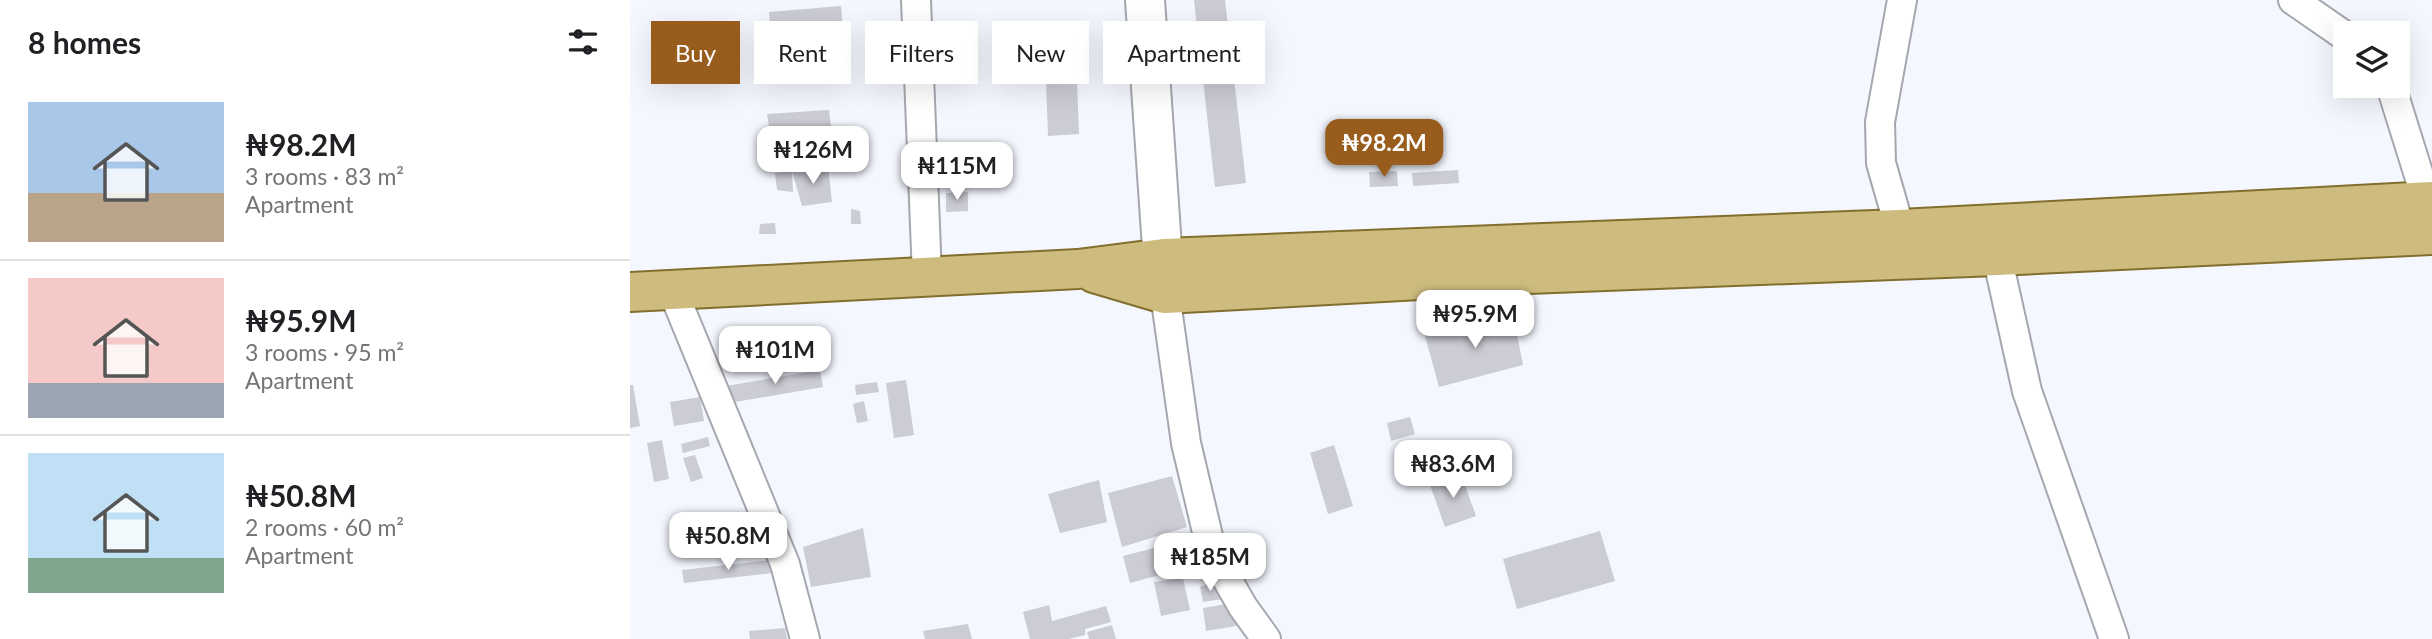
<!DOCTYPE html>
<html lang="en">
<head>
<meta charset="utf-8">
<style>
	:root { --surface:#fff; --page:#f2f2f2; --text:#202124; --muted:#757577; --line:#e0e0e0; --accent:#985d1d }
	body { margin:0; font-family:Lato,sans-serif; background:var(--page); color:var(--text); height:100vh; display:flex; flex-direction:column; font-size:26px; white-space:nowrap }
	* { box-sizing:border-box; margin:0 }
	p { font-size:23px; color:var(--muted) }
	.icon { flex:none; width:38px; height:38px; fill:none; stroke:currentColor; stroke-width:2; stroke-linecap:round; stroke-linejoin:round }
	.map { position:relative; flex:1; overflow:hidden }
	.drawer { display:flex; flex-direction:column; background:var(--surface); width:630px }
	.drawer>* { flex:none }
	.banner { position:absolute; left:21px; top:21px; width:665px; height:63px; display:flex; gap:14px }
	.buttons { position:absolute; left:1703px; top:21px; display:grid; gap:14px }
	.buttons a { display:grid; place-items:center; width:77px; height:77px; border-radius:0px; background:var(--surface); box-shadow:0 7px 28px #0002; font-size:35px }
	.price { position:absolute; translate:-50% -60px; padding:0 16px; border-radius:14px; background:#fff; color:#222; font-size:23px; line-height:46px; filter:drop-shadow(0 2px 4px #0008) }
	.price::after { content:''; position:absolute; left:50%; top:42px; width:21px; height:16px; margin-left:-10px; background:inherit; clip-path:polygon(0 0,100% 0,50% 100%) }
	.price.current { background:var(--accent); color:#fff }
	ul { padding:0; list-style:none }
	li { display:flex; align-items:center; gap:21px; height:175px; padding:0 28px }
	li+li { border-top:2px solid var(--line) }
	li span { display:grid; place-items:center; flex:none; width:196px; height:140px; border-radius:0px; color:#555 }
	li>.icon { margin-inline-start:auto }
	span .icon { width:84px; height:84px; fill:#fffc; stroke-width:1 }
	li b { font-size:30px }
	h2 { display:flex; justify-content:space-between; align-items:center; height:84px; padding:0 28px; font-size:30px }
	.chip { padding:0 24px; border-radius:0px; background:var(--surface); box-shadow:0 7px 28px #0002; font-size:24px; line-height:63px }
	.chip.current { background:var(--accent); color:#fff }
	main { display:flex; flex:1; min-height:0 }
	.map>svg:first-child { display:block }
	.building { fill:#cbccd4 }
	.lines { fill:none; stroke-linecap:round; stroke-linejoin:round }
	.street-casing { stroke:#a5a7af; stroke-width:32 }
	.secondary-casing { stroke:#a5a7af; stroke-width:42 }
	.primary-casing { stroke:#826f2d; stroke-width:42 }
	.street { stroke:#fff; stroke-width:28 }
	.secondary { stroke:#fff; stroke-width:38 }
	.primary { stroke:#cdbc7e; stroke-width:38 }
</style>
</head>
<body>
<main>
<section class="drawer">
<h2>8 homes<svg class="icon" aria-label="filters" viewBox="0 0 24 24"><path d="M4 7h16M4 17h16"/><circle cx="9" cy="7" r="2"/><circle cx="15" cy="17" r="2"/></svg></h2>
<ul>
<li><span style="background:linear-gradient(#a9c7e8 65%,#b9a48a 0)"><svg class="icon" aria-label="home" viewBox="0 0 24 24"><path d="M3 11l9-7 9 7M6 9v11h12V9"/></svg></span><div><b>₦98.2M</b><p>3 rooms · 83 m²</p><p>Apartment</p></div></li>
<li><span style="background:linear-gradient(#f6c9c9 75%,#9aa5b1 0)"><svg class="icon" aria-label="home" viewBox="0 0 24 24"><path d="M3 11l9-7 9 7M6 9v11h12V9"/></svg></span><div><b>₦95.9M</b><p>3 rooms · 95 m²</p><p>Apartment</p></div></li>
<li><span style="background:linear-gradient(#bfe0f5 75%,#7fa58c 0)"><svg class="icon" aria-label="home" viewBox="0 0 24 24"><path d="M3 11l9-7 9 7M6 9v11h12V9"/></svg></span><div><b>₦50.8M</b><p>2 rooms · 60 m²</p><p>Apartment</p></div></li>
</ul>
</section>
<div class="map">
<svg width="1802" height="639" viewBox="0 0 1802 639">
	<rect width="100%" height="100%" fill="#f5f7ff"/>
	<path class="building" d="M 564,0 L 595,0 L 616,183 L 585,187 Z
		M 211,6 L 215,54 L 143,61 L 139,12 Z
		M 447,80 L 449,134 L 418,136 L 416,82 Z
		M 199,110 L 205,159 L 145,166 L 137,114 Z
		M 198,166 L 202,202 L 172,206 L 162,171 Z
		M 828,170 L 829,183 L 783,186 L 782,173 Z
		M 162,171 L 163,192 L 147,190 L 145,173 Z
		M 767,171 L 768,186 L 740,187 L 739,172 Z
		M 338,192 L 338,211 L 316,212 L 316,193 Z
		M 221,209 L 230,211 L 231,224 L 221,224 Z
		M 145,223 L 146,234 L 129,234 L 130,224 Z
		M 883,313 L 893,365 L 809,387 L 795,336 Z
		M 190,370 L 193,387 L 99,403 L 96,386 Z
		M 276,380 L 284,435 L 264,438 L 256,383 Z
		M 247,382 L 249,392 L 226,395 L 225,385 Z
		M 0,385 L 3,385 L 10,426 L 0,428 Z
		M 70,397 L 74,421 L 44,426 L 40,402 Z
		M 234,401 L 238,421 L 227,423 L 223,404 Z
		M 780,417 L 785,434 L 761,441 L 757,423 Z
		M 78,437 L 80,446 L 53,453 L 51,444 Z
		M 32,440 L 39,479 L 24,482 L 17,443 Z
		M 704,445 L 723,506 L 698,514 L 680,453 Z
		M 787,451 L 796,478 L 777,485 L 768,457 Z
		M 65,455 L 73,478 L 61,482 L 53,458 Z
		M 831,474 L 846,516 L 815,527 L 800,485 Z
		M 542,476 L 557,527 L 492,547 L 478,493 Z
		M 469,480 L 477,522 L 430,533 L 418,494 Z
		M 233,528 L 241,577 L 181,587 L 173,547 Z
		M 970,531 L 985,581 L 887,609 L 873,559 Z
		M 559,539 L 566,565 L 500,583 L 493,556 Z
		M 141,560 L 143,573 L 54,583 L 52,570 Z
		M 553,578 L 560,610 L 531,616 L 524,582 Z
		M 580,583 L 593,599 L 573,602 L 570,587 Z
		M 597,604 L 612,625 L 576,631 L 573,608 Z
		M 419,605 L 422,621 L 476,606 L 481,622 L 455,629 L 455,635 L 439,639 L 400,639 L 393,612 Z
		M 338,624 L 342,639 L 295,639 L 293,631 Z
		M 482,625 L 486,639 L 459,639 L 457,632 Z
		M 155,628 L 157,639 L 120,639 L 119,631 Z"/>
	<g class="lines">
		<g class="street-casing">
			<path id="street" d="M 286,0 L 297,276
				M 1663,0 L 1715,36
				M 1761,86 L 1797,201
				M 1270,229 L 1251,163 L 1250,122 L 1272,0
				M 1367,256 L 1397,391 L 1484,639
				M 42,289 L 155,564 L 175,639
				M 535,294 L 556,443 L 582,553 L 613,607 L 636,639"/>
		</g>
		<g class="secondary-casing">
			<path id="secondary" d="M 515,0 L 535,291"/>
		</g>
		<g class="primary-casing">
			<path id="primary" d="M 464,273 L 535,294 L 898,274 L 1367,256 L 1802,235
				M 0,292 L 448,269 L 534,258 L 1270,229 L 1802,201"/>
		</g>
		<use href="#street" class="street"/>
		<use href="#secondary" class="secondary"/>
		<use href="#primary" class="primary"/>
	</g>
</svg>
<div class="buttons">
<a><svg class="icon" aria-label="layers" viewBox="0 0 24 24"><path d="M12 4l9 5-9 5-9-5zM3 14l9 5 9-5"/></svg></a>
</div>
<b class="price current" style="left:754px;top:179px">₦98.2M</b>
<b class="price" style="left:183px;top:186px">₦126M</b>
<b class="price" style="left:327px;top:202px">₦115M</b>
<b class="price" style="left:845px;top:350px">₦95.9M</b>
<b class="price" style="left:145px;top:386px">₦101M</b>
<b class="price" style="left:823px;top:500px">₦83.6M</b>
<b class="price" style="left:98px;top:572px">₦50.8M</b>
<b class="price" style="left:580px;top:593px">₦185M</b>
<div class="banner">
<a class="chip current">Buy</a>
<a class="chip">Rent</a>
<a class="chip">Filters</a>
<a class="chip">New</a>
<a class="chip">Apartment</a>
</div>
</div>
</main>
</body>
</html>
